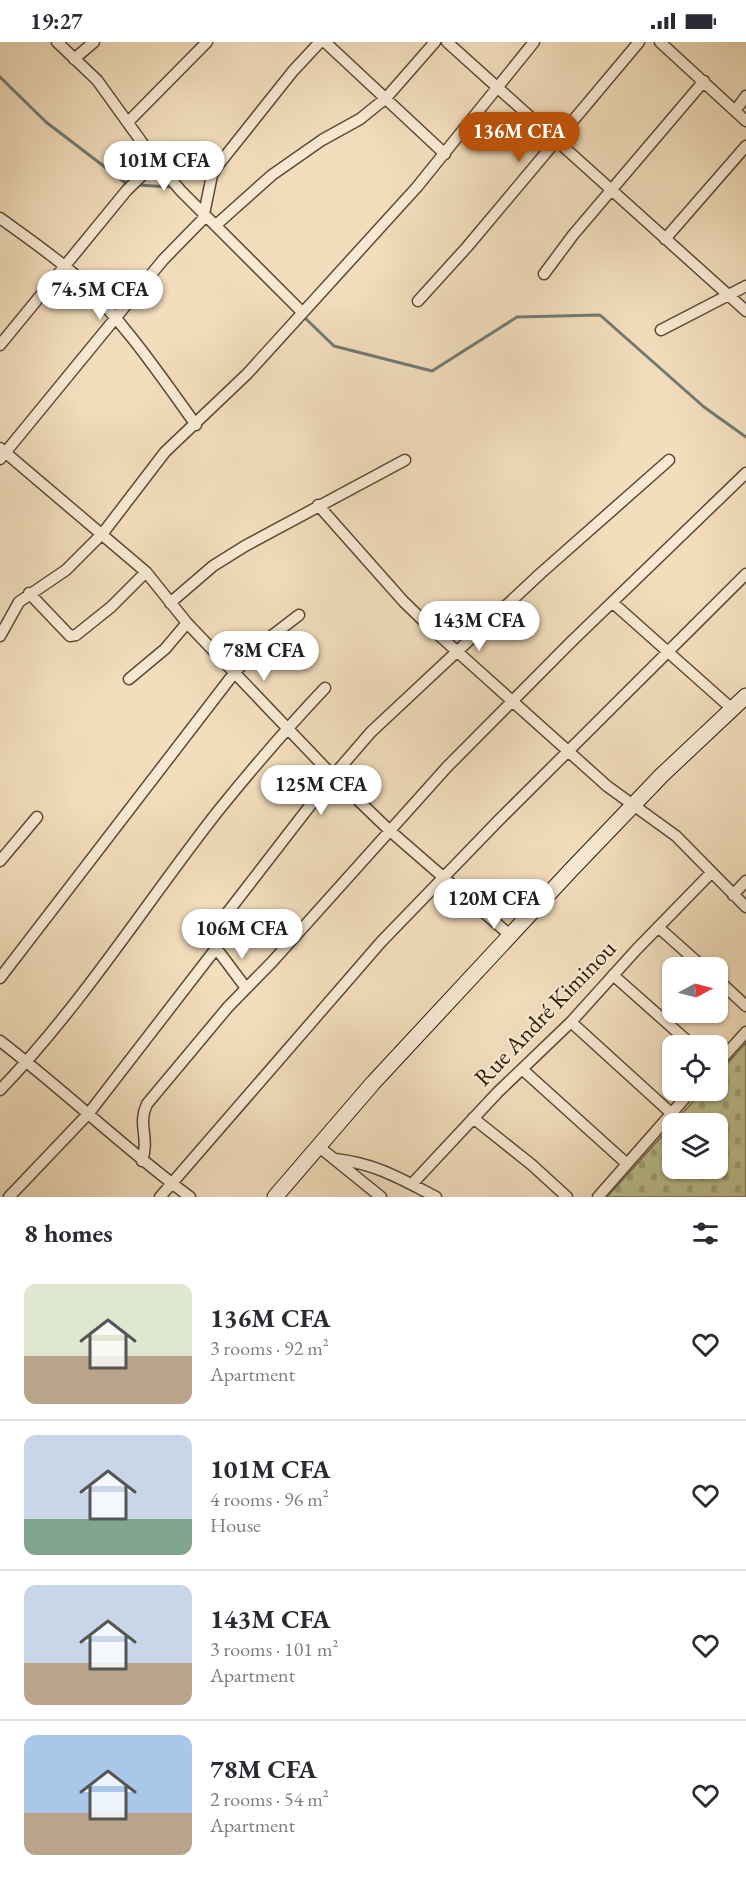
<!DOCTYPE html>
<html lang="en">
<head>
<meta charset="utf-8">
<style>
	:root { --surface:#fff; --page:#f2f2f3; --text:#2b2b33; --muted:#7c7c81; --line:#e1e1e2; --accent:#b45309 }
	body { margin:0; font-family:"EB Garamond",serif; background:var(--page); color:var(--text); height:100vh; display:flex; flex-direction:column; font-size:22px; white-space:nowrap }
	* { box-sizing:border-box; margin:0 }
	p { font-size:20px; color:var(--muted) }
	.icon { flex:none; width:33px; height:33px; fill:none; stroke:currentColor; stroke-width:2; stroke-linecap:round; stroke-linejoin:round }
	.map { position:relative; height:1155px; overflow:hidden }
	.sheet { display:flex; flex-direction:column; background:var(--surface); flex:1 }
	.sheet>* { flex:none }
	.needle { width:39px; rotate:83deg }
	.controls { position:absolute; left:662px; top:915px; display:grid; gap:12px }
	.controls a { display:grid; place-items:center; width:66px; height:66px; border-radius:12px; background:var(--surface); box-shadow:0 2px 4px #0004; font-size:30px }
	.price { position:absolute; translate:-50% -51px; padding:0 14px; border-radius:21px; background:#fff; color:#222; font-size:20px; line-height:39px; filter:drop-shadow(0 2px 3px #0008) }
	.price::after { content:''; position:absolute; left:50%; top:36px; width:18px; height:14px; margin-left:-9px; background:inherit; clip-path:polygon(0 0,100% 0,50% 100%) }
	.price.active { background:var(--accent); color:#fff }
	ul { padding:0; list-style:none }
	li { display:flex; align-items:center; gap:18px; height:150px; padding:0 24px }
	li+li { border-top:2px solid var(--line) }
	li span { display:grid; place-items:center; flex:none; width:168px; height:120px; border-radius:12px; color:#555 }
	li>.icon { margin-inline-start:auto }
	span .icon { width:72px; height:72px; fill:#fffc; stroke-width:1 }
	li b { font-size:26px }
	h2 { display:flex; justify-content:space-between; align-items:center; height:72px; padding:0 24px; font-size:26px }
	.status { display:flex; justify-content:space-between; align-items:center; height:42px; padding:0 30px; background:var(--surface); direction:ltr }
	.status svg { height:16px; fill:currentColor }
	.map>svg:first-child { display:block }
	.cemetery { fill:url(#cemetery-stones); stroke:#746c4a; stroke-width:1.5 }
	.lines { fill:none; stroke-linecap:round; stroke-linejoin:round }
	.stream { stroke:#717a72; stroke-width:3 }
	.street-casing { stroke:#5d4a33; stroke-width:13 }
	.secondary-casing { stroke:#2b1905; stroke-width:17 }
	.street { stroke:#f7e9d3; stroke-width:10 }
	.secondary { stroke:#f7e9d3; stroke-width:15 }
	.labels { text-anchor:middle; stroke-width:4.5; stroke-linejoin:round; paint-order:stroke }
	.street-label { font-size:24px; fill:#2b1905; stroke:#f7e9d3 }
</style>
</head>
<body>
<div class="status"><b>19:27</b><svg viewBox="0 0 49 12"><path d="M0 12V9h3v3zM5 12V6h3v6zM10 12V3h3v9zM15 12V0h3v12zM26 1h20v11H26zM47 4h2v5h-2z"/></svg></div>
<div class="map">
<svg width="746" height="1155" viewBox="0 0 746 1155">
	<defs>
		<pattern id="cemetery-stones" width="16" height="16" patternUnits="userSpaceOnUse" patternTransform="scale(1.5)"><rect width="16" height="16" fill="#bcc08f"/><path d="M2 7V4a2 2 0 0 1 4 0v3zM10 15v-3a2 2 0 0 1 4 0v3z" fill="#a2a47a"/></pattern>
	</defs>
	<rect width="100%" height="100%" fill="#f2ddbc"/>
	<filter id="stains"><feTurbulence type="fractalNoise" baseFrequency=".00333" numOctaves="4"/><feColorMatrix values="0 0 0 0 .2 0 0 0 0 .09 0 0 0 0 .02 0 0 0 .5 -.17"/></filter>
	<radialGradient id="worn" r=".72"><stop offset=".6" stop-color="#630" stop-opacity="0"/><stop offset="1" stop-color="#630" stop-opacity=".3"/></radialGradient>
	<path class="cemetery" d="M 746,1001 L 746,1155 L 607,1155 L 672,1083 L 672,1126 L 717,1126 L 717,1082 L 673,1081 L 703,1049 L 717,1048 L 717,1033 Z"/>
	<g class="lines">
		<path class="stream" d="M 0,35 L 46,80 L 127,142
			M 137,143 L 172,145
			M 304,275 L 334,304 L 432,329 L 517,275 L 600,273 L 704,365 L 746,395"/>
		<g class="street-casing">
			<path id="street" d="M 57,0 L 97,38 L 156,120 L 181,149 L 302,270
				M 325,0 L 445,112
				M 447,0 L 746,269
				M 660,0 L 746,79
				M 74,17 L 94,0
				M 735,69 L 746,54
				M 129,79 L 207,0
				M 0,176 C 25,194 51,212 74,232 C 122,277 158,330 196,383
				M 216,183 L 272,133 L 322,98 L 360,77 L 386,56 L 435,0
				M 665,197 L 746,104
				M 544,232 L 573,193 L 704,39
				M 418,259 L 467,205 L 639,0
				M 661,288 L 746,244
				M 0,303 L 127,148 L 156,120
				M 0,406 L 146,530 L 187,581 L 333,734 L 389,788 L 511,894
				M 0,417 L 163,218 L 203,177 L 212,133 L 219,122 L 293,29 L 320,0
				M 318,463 L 404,560 L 432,587 L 607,744 L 676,794 L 746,865
				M 29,551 L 70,594 L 76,593 L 111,565 L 146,530
				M 170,561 L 213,524 L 245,504 L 405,418
				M 613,561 L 731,666
				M 0,594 L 19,560 L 66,528 L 103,491 L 165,410 L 247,332 L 417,145 L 534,0
				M 129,637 L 165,607 L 187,581
				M 0,819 L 37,775
				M 733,853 L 746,839
				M 658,885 L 704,926
				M 216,906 L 246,946
				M 613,933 L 693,1004
				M 0,936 L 235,630 L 265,599 L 299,573
				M 717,937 L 746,964
				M 571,980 L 671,1071
				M 0,999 C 65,1049 124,1106 190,1155
				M 717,1022 L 746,990
				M 523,1028 L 626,1121
				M 0,1048 C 82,963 145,862 218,769 C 252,727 288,685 325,646
				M 473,1076 L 532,1123 L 567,1155
				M 318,1104 L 381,1155
				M 335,1117 C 377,1122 399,1136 436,1155
				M 142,1119 C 150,1095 137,1083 147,1062 L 228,965 L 273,919 L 447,725 L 571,600 L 746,431
				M 412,1142 L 498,1050 L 571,980 L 636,908 L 711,831
				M 9,1155 L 89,1071 L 221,900 L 224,875 L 333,734 L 371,690 L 541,531 L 669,418
				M 160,1155 L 381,900 L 499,778 L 746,532
				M 598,1155 L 692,1048"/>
		</g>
		<g class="secondary-casing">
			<path id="secondary" d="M 275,1155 L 373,1041 L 571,828 L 662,733 L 746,654"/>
		</g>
		<use href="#street" class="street"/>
		<use href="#secondary" class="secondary"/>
	</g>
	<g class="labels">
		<g class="street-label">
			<text transform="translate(545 971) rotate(-46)" y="8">Rue André Kiminou</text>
		</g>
	</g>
	<rect width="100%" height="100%" filter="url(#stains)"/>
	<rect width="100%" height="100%" fill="url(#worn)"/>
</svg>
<div class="controls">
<a><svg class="needle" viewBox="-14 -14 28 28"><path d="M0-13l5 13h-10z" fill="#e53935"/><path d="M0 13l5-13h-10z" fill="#7c7c81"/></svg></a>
<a><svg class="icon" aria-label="locate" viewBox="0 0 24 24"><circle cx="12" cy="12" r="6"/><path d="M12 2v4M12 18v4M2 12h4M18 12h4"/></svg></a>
<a><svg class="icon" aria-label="layers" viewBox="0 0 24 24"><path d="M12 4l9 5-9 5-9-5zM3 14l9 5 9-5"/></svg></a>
</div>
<b class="price active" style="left:519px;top:121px">136M CFA</b>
<b class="price" style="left:164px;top:150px">101M CFA</b>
<b class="price" style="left:100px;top:279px">74.5M CFA</b>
<b class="price" style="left:479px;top:610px">143M CFA</b>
<b class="price" style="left:264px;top:640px">78M CFA</b>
<b class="price" style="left:321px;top:774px">125M CFA</b>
<b class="price" style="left:494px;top:888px">120M CFA</b>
<b class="price" style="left:242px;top:918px">106M CFA</b>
</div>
<section class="sheet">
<h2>8 homes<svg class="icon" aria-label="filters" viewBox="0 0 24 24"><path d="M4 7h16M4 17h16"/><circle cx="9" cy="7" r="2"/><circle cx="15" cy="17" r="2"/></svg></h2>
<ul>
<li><span style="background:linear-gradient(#dfe7d0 60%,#b9a48a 0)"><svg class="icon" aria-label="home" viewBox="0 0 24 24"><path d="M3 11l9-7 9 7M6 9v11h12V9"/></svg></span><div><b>136M CFA</b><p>3 rooms · 92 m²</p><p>Apartment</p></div><svg class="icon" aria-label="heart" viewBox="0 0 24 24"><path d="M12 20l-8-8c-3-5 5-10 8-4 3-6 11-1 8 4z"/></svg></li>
<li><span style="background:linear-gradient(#c9d6e8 70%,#7fa58c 0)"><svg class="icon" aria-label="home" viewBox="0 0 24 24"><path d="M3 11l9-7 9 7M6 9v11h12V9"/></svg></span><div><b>101M CFA</b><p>4 rooms · 96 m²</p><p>House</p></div><svg class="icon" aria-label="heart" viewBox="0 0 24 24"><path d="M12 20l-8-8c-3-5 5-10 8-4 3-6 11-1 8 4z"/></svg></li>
<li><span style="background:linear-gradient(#c9d6e8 65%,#b9a48a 0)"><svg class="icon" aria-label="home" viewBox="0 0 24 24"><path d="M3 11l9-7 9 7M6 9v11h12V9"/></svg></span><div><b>143M CFA</b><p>3 rooms · 101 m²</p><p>Apartment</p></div><svg class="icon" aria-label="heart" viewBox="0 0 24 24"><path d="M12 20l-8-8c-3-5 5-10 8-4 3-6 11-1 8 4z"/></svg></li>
<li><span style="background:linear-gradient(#a9c7e8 65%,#b9a48a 0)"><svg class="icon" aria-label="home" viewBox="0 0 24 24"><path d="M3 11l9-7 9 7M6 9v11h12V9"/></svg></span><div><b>78M CFA</b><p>2 rooms · 54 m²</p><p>Apartment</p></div><svg class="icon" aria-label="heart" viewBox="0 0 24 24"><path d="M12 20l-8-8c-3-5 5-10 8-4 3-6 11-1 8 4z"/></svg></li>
</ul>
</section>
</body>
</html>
